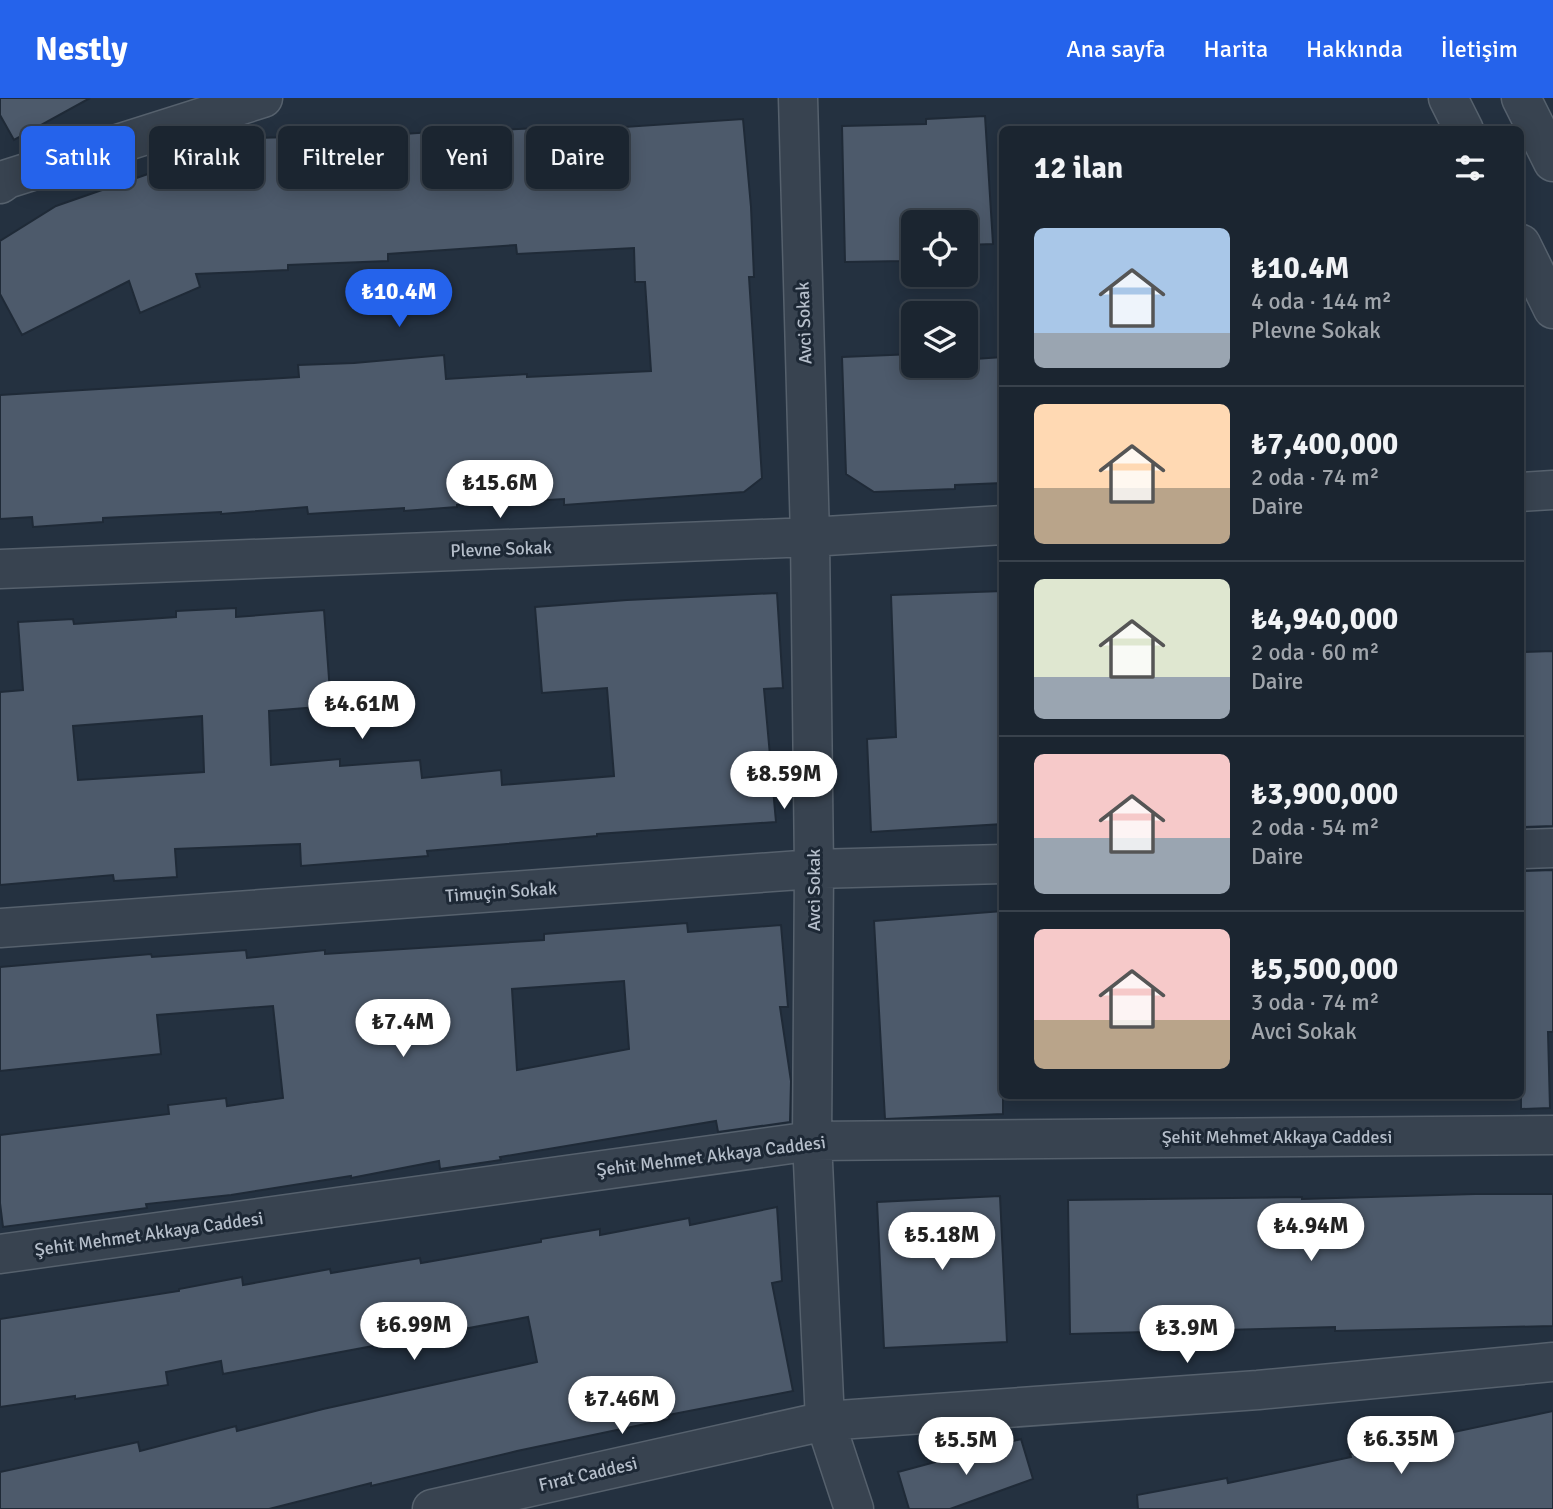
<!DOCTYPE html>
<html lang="tr">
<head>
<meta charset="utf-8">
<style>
	:root { --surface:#1b2530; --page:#28313c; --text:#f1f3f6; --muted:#a0a5ab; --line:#39424c; --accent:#2563eb }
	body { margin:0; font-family:Signika,sans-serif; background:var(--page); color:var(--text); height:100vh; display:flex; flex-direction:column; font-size:26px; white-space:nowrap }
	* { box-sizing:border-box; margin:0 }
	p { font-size:23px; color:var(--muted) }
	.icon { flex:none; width:38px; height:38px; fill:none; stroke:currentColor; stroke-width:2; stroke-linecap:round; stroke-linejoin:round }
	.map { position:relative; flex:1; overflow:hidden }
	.side { position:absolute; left:999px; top:28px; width:525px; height:973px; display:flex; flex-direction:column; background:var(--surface); border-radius:10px; box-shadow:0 4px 18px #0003,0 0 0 2px var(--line) }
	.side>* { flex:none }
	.guide { position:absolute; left:21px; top:28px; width:665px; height:63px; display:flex; gap:14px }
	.controls { position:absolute; left:901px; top:112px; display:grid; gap:14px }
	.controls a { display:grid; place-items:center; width:77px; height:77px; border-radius:10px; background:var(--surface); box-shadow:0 4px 18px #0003,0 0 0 2px var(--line); font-size:35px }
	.price { position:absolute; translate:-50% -60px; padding:0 16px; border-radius:24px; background:#fff; color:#222; font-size:23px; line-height:46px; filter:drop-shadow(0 2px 4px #0008) }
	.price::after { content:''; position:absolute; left:50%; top:42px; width:21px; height:16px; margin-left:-10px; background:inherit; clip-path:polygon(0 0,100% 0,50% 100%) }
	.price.on { background:var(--accent); color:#fff }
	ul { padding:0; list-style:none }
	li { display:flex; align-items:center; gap:21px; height:175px; padding:0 35px }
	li+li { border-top:2px solid var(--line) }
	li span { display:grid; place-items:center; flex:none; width:196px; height:140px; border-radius:10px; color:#555 }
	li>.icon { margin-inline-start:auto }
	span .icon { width:84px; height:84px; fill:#fffc; stroke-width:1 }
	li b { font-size:30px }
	h2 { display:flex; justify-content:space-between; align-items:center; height:84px; padding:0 35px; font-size:30px }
	.chip { padding:0 24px; border-radius:10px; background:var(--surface); box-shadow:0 4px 18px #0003,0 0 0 2px var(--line); font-size:24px; line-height:63px }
	.chip.on { background:var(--accent); color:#fff }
	header { display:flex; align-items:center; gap:42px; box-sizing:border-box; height:98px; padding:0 35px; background:var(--accent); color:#fff }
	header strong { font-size:33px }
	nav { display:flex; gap:38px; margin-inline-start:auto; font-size:24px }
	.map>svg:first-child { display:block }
	.building { fill:#4d5a6b; stroke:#1f2a37; stroke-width:2; fill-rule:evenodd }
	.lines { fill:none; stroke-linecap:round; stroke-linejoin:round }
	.minor-casing { stroke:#56616d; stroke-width:41 }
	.minor { stroke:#384350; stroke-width:38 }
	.labels { text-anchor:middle; stroke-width:6; stroke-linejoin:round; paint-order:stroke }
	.street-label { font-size:18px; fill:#b5beca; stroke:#1d2835 }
</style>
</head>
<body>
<header>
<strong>Nestly</strong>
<nav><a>Ana sayfa</a><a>Harita</a><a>Hakkında</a><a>İletişim</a></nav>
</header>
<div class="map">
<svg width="1553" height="1411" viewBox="0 0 1553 1411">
	<rect width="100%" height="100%" fill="#243140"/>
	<path class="building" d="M 0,0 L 90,0 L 14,42 L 0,17 Z
		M 985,18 L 993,146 L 966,147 L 966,124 L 903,124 L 904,163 L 845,164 L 842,28 L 926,26 L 926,21 Z
		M 743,21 L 751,109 L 754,179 L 749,179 L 762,380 L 744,394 L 564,407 L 564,401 L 457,407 L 457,409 L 404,413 L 404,410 L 308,416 L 307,409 L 221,416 L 221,414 L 103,420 L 103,424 L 33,429 L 32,419 L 0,421 L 0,297 L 299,279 L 298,267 L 354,265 L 444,257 L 446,281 L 527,276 L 527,279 L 651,273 L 645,184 L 635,184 L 634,150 L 517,156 L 516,147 L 388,156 L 388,163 L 288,167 L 288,172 L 196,176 L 200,189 L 140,215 L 129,183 L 22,237 L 0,196 L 0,143 L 56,108 L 214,53 L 213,41 L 403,36 L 477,31 L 477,33 L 580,28 L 580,32 Z
		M 914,256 L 914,268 L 974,268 L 974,261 L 1003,259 L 1003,385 L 955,387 L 955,391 L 874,394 L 846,376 L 842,259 Z
		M 1003,493 L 1003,726 L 871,734 L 867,641 L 896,639 L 891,497 Z
		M 777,495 L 783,590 L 764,591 L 776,724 L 597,736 L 597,738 L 427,753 L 428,758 L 301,768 L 300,746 L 175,751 L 177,779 L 114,783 L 113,777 L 0,787 L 0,594 L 23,592 L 18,524 L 73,521 L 74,526 L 176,519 L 176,513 L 236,510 L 236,519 L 324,512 L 331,608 L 269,613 L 271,667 L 340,661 L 340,668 L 420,662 L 422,680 L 501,672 L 502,687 L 614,678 L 607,590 L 542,595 L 535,509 L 627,502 ZM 202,618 L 204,674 L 78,682 L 73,628 Z
		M 1553,553 L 1553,728 L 1521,729 L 1521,554 Z
		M 1553,772 L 1553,934 L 1548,934 L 1550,1010 L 1521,1011 L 1521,773 Z
		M 1003,813 L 1003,1016 L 885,1021 L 874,823 Z
		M 687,825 L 688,834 L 781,827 L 788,909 L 780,909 L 791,983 L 790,1024 L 718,1034 L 716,1023 L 500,1059 L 501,1062 L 440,1071 L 439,1063 L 351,1080 L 351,1078 L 231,1097 L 146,1106 L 147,1110 L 3,1129 L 0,1105 L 0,1037 L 169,1016 L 168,1007 L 226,1000 L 227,1008 L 283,1000 L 273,908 L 157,917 L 161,956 L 0,973 L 0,869 L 151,856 L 152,859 L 246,852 L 247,860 L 325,852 L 325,856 L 544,842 L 544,836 ZM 624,883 L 629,951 L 517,972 L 512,891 Z
		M 1475,1096 L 1553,1096 L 1553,1228 L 1335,1233 L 1335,1229 L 1070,1236 L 1068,1102 L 1302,1099 L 1302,1101 Z
		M 1000,1098 L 1007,1244 L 884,1250 L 877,1104 Z
		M 777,1109 L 782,1183 L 772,1185 L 793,1293 L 668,1317 L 669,1321 L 517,1353 L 371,1388 L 371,1385 L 269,1411 L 0,1411 L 0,1374 L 138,1344 L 140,1353 L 236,1328 L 237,1333 L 323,1311 L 537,1264 L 528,1219 L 223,1276 L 221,1263 L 166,1274 L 168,1287 L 75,1301 L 75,1298 L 0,1309 L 0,1221 L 179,1193 L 179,1191 L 242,1179 L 243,1187 L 330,1171 L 331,1175 L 420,1160 L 421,1165 L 541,1144 L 541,1141 L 600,1131 L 600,1137 L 689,1120 L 690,1127 Z
		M 1553,1313 L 1553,1411 L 1138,1411 L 1137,1397 L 1227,1380 L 1228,1385 L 1351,1359 L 1350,1356 Z
		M 1021,1341 L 1033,1381 L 950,1411 L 909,1411 L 898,1374 Z"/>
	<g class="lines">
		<g class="minor-casing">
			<path id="minor" d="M 798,0 L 810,439 L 814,771 L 812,1043 L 825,1323 L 854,1411
				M 1448,0 L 1464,32
				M 1521,0 L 1553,64
				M 0,86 L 7,81 L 263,0
				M 1521,146 L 1553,211
				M 1521,394 L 1553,392
				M 0,471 L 810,439 L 1003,427
				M 1521,751 L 1553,750
				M 0,830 L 814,771 L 1003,766
				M 0,1156 L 812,1043 L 1553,1037
				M 432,1411 L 825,1323 L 1258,1292 L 1553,1264"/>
		</g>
		<use href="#minor" class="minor"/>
	</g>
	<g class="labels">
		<g class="street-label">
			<text transform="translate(804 225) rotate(-92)" y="6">Avci Sokak</text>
			<text transform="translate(501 451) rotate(-2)" y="6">Plevne Sokak</text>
			<text transform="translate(814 792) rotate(-90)" y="6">Avci Sokak</text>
			<text transform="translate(501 794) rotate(-4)" y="6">Timuçin Sokak</text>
			<text x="1277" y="1045">Şehit Mehmet Akkaya Caddesi</text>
			<text transform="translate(711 1058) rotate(-7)" y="6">Şehit Mehmet Akkaya Caddesi</text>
			<text transform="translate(149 1136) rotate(-8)" y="6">Şehit Mehmet Akkaya Caddesi</text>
			<text transform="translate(588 1376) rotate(-13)" y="6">Fırat Caddesi</text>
		</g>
	</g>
</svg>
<div class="controls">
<a><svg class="icon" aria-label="locate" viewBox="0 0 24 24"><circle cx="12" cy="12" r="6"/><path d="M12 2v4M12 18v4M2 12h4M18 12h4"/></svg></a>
<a><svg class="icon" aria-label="layers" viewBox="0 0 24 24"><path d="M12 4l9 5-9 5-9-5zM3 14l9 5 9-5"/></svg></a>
</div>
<b class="price on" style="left:399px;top:231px">₺10.4M</b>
<b class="price" style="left:500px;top:422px">₺15.6M</b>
<b class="price" style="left:362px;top:643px">₺4.61M</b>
<b class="price" style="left:784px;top:713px">₺8.59M</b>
<b class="price" style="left:403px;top:961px">₺7.4M</b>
<b class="price" style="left:1311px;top:1165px">₺4.94M</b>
<b class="price" style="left:942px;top:1174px">₺5.18M</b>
<b class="price" style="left:414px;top:1264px">₺6.99M</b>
<b class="price" style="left:1187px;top:1267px">₺3.9M</b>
<b class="price" style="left:622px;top:1338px">₺7.46M</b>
<b class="price" style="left:1401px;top:1378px">₺6.35M</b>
<b class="price" style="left:966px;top:1379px">₺5.5M</b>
<div class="guide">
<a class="chip on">Satılık</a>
<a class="chip">Kiralık</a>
<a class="chip">Filtreler</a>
<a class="chip">Yeni</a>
<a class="chip">Daire</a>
</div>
<section class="side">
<h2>12 ilan<svg class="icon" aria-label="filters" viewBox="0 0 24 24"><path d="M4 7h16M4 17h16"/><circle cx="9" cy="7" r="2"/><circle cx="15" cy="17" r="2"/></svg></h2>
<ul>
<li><span style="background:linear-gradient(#a9c7e8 75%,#9aa5b1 0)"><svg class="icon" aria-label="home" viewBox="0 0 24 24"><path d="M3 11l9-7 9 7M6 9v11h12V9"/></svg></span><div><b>₺10.4M</b><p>4 oda · 144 m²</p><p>Plevne Sokak</p></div></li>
<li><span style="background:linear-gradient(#ffd9b3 60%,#b9a48a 0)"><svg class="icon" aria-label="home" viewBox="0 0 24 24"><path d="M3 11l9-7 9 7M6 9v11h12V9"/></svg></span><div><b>₺7,400,000</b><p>2 oda · 74 m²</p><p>Daire</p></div></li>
<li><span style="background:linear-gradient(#dfe7d0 70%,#9aa5b1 0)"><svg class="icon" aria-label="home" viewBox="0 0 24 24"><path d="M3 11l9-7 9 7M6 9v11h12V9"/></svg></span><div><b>₺4,940,000</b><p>2 oda · 60 m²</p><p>Daire</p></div></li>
<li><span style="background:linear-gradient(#f6c9c9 60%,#9aa5b1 0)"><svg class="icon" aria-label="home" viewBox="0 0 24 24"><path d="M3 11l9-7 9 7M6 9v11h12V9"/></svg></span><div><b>₺3,900,000</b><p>2 oda · 54 m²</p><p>Daire</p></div></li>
<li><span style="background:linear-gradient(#f6c9c9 65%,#b9a48a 0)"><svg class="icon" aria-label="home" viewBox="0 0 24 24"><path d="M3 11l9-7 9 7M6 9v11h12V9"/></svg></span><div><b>₺5,500,000</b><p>3 oda · 74 m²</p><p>Avci Sokak</p></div></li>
</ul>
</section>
</div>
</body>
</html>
